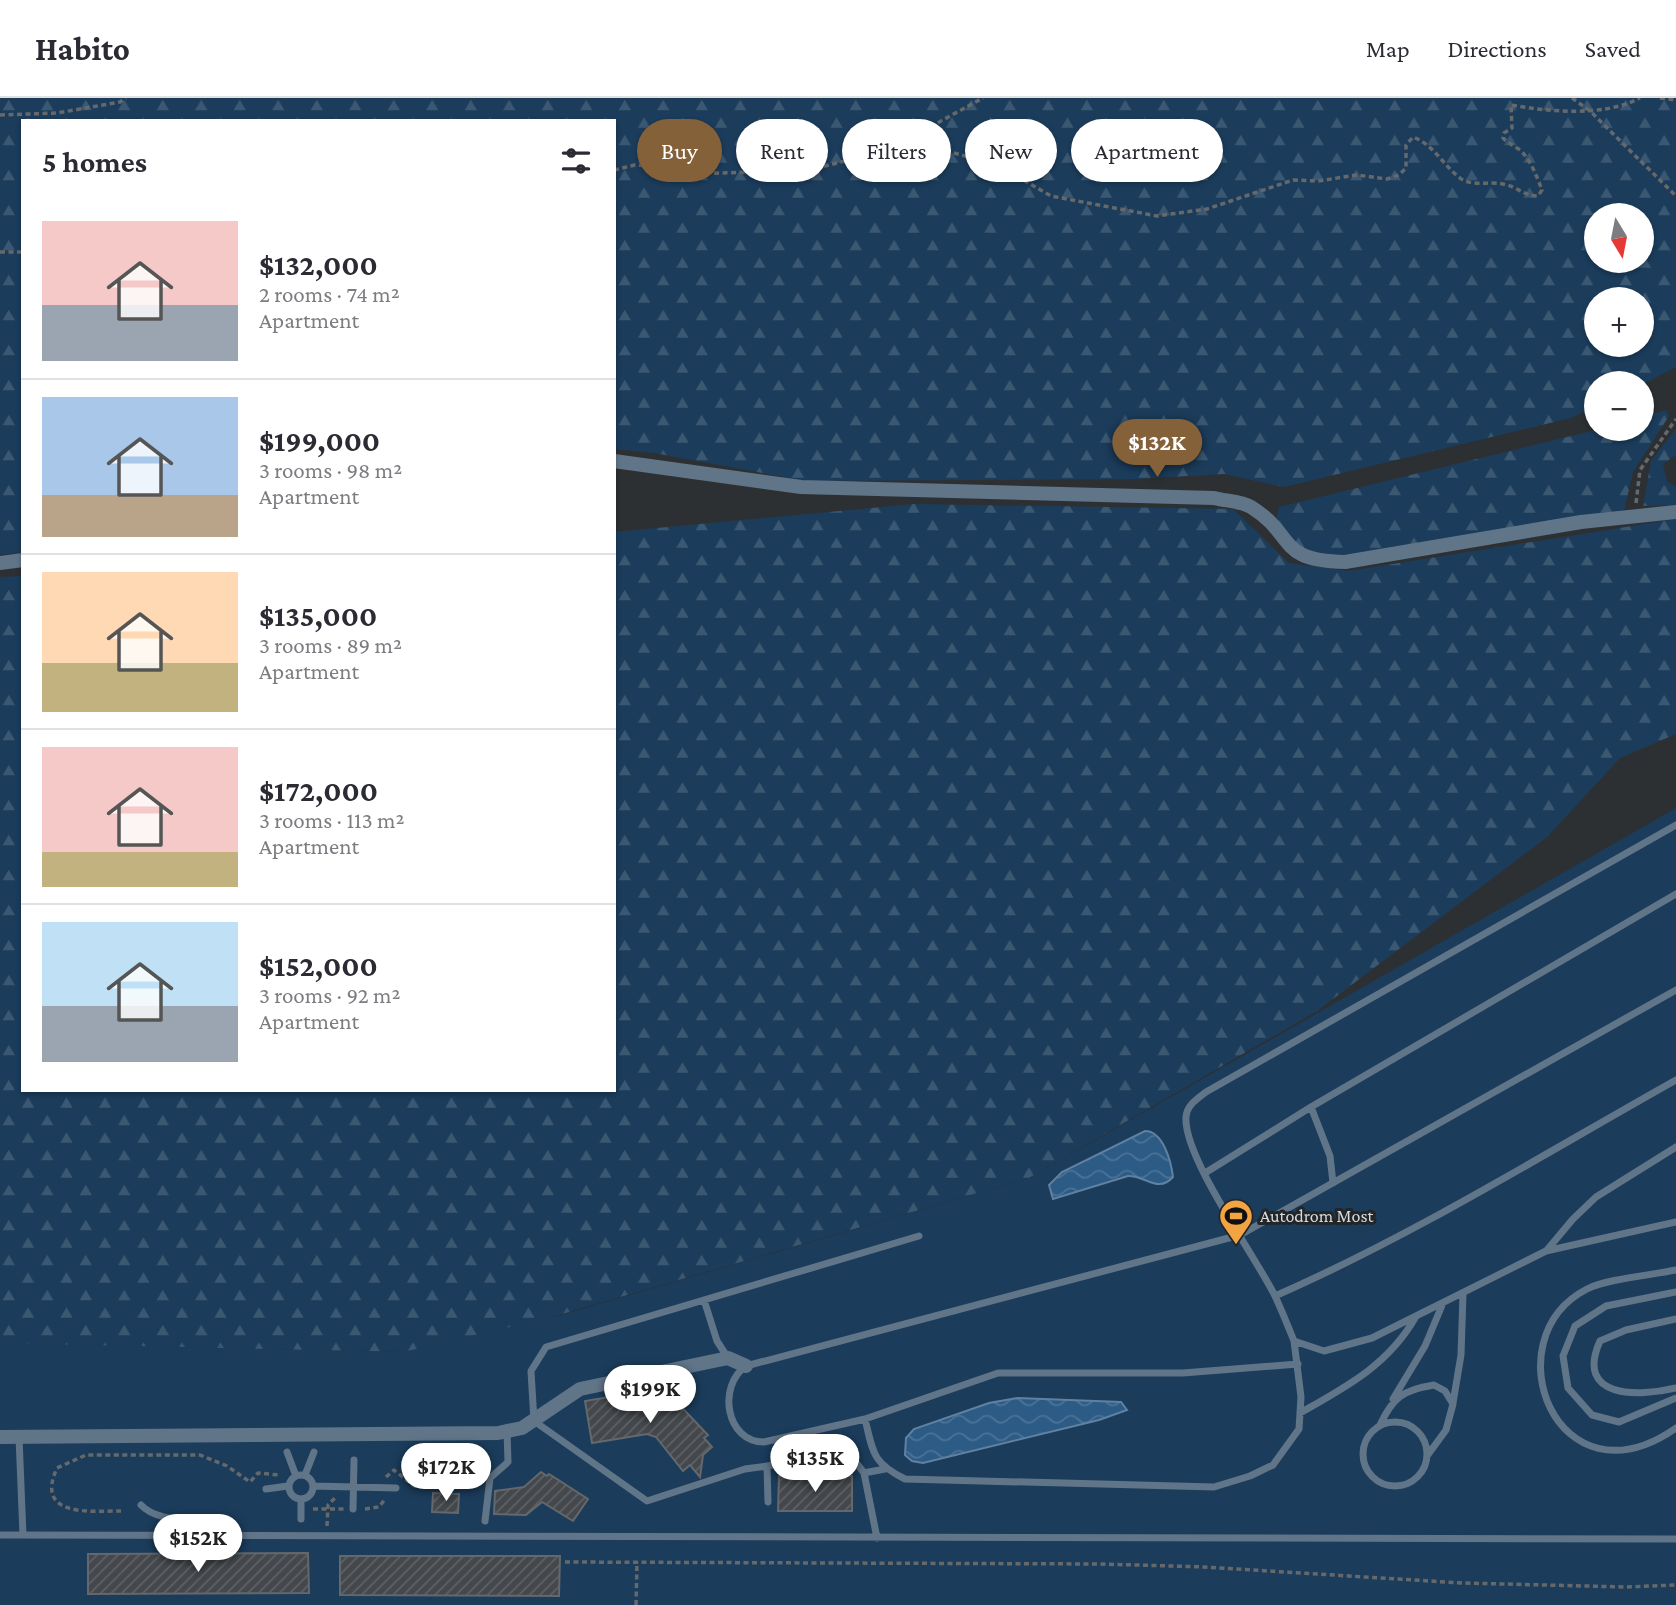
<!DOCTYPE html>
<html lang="en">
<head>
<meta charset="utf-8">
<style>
	:root { --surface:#fff; --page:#f7f7f7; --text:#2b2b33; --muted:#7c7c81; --line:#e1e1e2; --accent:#85613a }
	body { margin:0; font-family:"Crimson Pro",serif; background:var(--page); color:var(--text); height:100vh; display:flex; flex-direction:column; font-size:26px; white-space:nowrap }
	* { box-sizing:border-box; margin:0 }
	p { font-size:23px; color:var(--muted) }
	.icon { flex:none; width:38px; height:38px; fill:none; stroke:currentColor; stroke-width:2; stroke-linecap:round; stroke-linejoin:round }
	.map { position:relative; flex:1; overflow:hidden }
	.panel { position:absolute; left:21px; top:21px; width:595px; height:973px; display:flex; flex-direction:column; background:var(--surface); border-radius:0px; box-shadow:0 2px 5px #0004 }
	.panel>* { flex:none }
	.hud { position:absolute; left:637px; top:21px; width:665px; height:63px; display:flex; gap:14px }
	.needle { width:46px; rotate:170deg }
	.fabs { position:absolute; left:1584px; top:105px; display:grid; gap:14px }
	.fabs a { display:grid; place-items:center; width:70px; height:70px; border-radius:50%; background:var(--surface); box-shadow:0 2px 5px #0004; font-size:35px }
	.price { position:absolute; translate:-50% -60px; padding:0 16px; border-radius:24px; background:#fff; color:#222; font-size:23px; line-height:46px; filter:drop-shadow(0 2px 4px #0008) }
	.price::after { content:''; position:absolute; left:50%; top:42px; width:21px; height:16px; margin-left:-10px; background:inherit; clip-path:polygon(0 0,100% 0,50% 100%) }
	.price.selected { background:var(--accent); color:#fff }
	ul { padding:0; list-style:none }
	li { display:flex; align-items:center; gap:21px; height:175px; padding:0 21px }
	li+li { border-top:2px solid var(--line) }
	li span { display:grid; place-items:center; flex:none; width:196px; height:140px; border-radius:0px; color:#555 }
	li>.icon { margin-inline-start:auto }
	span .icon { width:84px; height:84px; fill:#fffc; stroke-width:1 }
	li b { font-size:30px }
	h2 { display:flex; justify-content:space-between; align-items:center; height:84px; padding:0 21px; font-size:30px }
	.tag { padding:0 24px; border-radius:32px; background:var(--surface); box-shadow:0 2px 5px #0004; font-size:24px; line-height:63px }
	.tag.selected { background:var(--accent); color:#fff }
	header { display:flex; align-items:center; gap:42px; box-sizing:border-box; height:98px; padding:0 35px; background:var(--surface); border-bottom:2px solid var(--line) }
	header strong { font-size:33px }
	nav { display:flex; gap:38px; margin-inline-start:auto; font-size:24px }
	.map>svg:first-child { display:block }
	.forest { fill:url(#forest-firs); fill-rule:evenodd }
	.pitch { fill:#1b3c5b }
	.water { fill:url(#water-waves); stroke:#6081a0; stroke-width:2 }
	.building { fill:url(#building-hatch); stroke:#64686c; stroke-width:2 }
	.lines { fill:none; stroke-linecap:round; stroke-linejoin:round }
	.path { stroke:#66696c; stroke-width:3.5; stroke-dasharray:5 3.5; stroke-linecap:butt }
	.service { stroke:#617589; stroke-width:7 }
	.minor { stroke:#617589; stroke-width:14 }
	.labels { text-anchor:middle; stroke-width:6; stroke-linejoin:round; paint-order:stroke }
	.poi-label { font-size:18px; fill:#d8dadc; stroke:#222629; text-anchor:start }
</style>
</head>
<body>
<header>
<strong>Habito</strong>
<nav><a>Map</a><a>Directions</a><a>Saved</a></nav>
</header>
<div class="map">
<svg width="1676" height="1507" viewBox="0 0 1676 1507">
	<defs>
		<pattern id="forest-firs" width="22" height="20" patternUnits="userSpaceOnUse" patternTransform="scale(1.75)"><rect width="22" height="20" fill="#1b3c5b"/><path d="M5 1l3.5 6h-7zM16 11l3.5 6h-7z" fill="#3b5872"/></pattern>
		<pattern id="water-waves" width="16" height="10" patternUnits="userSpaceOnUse" patternTransform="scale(1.75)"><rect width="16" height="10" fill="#2c5b86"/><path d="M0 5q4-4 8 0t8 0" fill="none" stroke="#4a7296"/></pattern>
		<pattern id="building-hatch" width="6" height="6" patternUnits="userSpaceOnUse" patternTransform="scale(1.75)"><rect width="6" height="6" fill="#44484c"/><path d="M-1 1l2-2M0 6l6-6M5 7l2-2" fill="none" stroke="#5e6265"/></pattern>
	</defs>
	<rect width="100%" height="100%" fill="#2c3033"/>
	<path class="forest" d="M 0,0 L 1676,0 L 1676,269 L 1642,287 L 1596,285 L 1596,308 L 1571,320 L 1284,389 L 1224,376 L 1135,381 L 806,383 L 654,355 L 614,351 L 614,23 L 23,23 L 23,454 L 0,457 ZM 1596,117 L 1642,117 L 1642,163 L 1596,163 ZM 1596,201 L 1642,201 L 1642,247 L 1596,247 Z
		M 1666,312 L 1669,318 L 1633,374 L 1624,413 L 1340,459 L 1298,450 L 1276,422 L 1279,409 L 1600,331 L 1642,331 L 1642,319 Z
		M 1676,331 L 1676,357 L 1663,366 L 1667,383 L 1676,389 L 1676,407 L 1643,408 L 1651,363 Z
		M 914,406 L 1233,411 L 1289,465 L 1349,473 L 1676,421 L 1676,636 L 1620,660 L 1547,739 L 1317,913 L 1029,1080 L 473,1242 L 403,1254 L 0,1246 L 0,479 L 23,478 L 23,992 L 614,992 L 614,434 Z"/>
	<path class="pitch" d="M 1676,710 L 1676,1507 L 0,1507 L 0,1245 L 403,1254 L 561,1217 L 1029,1080 Z"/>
	<path class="water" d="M 1145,1033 C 1163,1033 1171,1063 1173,1079 C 1158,1096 1145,1077 1128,1078 L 1053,1101 L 1049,1087 L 1062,1074 Z
		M 1017,1300 L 1121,1304 L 1127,1312 L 1099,1322 L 923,1365 L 912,1363 L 905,1357 L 906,1340 L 914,1331 L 989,1305 Z"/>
	<path class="building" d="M 640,1294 L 640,1298 L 659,1295 L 674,1301 L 708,1337 L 704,1340 L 712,1349 L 703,1357 L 700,1379 L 690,1367 L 683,1373 L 656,1339 L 647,1336 L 592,1345 L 585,1303 Z
		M 541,1374 L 547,1378 L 549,1376 L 588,1401 L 573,1423 L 542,1404 L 526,1417 L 494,1416 L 495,1393 L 524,1389 Z
		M 779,1378 L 852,1378 L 852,1413 L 778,1413 Z
		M 433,1395 L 459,1396 L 458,1415 L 432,1414 Z
		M 308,1455 L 309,1495 L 88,1496 L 88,1456 Z
		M 340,1458 L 560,1458 L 559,1498 L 340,1497 Z"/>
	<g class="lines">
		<path class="path" d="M 1572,0 L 1590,13 L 1676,98
			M 1660,0 L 1676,2
			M 0,17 L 57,15 L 120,4 L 126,0
			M 908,41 L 983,0
			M 614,72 L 635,67 L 671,69 L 690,76 L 753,74 L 808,66 L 825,68 L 880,54 L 907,42 L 965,58 L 986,60 L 1051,98 L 1157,118 L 1207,111 L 1293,82 L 1318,83 L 1357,77 L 1387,81 L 1399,77 L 1406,70 L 1406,47 L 1413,39 C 1434,47 1443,67 1460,80 C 1471,89 1489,83 1503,86 C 1516,88 1524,98 1538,98 L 1542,92 C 1537,79 1529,57 1517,50 C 1511,46 1508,45 1503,40 L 1504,35 L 1512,30 L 1511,7 C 1551,14 1604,19 1640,0
			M 0,154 L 23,154
			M 1636,405 L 1640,372 L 1676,321
			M 386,1379 L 394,1372 L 414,1388 L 463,1389 L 477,1378
			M 313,1411 L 344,1411
			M 365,1411 L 379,1409 L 385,1401
			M 121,1413 C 91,1413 34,1420 57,1370 L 86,1357 L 200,1357 L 227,1368 L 250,1384 L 258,1375 L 279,1377
			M 327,1428 L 328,1407 L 335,1400
			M 565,1464 L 1101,1466 L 1204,1469 L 1462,1485 L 1626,1489 L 1676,1487
			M 636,1507 L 637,1464"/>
		<path class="service" d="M 1676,727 L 1206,994 C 1197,1001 1187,1007 1186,1019 C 1183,1059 1256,1159 1275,1198 C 1282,1213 1288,1228 1294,1243 L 1324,1253 L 1372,1240 L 1546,1153 L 1676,1124
			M 1311,1009 L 1330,1058 L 1333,1085
			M 1205,1075 L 1311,1009 L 1676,796
			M 1547,1152 L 1573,1121 L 1596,1099 L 1676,1049
			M 1676,1172 C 1653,1177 1606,1181 1587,1191 C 1490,1241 1557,1413 1676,1330
			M 1676,1194 L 1606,1208 L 1575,1228 L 1563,1258 L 1568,1290 L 1592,1317 L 1619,1324 L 1676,1300
			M 1275,1198 C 1414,1137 1544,1056 1676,982
			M 704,1202 L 717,1243 L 728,1260
			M 1676,1221 L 1626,1232 L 1600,1243 C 1574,1301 1639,1299 1676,1290
			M 1298,1266 L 1183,1275 L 998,1275 L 865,1321 L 764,1344 C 726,1344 717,1288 746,1268 L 1240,1137 L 1676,892
			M 1393,1301 L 1425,1248 L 1443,1205
			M 1453,1305 L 1461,1257 L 1463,1196
			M 1300,1315 C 1346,1289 1388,1267 1415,1220
			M 865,1321 C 873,1354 872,1365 905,1381 L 1214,1389 L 1250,1378 L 1273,1367 L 1299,1331 L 1301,1299 L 1294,1243
			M1363 1356a32 32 0 1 1 64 0a32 32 0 1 1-64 0Z
			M 1380,1327 C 1393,1299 1403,1292 1434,1287 L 1445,1293 L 1453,1306 L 1446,1332 L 1427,1358
			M 19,1339 L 23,1437
			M 287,1354 L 296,1378
			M 767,1368 L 745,1371 L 647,1403 L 534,1323 L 531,1273 L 546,1249 L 919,1138
			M 864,1375 L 885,1371
			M289 1389a12 12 0 1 1 24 0a12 12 0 1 1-24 0Z
			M 305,1377 L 314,1354
			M 313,1388 L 396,1390
			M 266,1391 L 288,1388
			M 301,1401 L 301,1421
			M 768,1404 L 767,1368 L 830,1357 L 851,1358 L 864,1375 L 877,1440
			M 141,1407 C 151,1418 175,1423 189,1421
			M 353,1411 L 354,1362
			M 485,1423 L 490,1380 L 508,1364 L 507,1333
			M 0,1437 L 1676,1441"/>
		<path class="minor" d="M 614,363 L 801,389 L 1214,400 C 1225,403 1241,403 1251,409 C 1296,437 1276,463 1345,464 L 1581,424 L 1676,414
			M 0,465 L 23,462
			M 0,1339 L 498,1335 L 522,1330 L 580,1291 L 728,1260 L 746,1268"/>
	</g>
	<defs>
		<g id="stadium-pin" transform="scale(1.75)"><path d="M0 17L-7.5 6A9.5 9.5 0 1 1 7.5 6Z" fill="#f3a442" stroke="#222629"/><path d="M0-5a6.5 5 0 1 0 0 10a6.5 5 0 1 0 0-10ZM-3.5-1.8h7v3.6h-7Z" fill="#111"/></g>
	</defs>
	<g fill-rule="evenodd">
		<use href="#stadium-pin" x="1236" y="1118"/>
	</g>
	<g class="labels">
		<g class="poi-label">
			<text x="1260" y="1124">Autodrom Most</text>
		</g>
	</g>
</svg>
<div class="fabs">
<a><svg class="needle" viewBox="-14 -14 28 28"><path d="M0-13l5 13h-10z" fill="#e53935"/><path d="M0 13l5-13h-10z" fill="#7c7c81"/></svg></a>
<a>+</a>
<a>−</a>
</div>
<b class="price selected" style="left:1157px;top:381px">$132K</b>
<b class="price" style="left:650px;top:1327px">$199K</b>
<b class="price" style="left:815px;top:1396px">$135K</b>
<b class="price" style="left:446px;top:1405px">$172K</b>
<b class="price" style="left:198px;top:1476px">$152K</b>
<div class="hud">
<a class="tag selected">Buy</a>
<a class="tag">Rent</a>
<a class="tag">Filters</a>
<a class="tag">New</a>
<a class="tag">Apartment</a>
</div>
<section class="panel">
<h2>5 homes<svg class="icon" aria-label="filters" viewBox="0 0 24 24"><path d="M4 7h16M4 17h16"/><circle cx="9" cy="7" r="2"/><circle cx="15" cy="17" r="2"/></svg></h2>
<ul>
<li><span style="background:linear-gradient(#f6c9c9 60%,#9aa5b1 0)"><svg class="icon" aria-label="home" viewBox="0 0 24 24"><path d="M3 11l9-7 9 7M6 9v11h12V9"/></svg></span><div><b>$132,000</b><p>2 rooms · 74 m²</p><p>Apartment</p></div></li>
<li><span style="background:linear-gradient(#a9c7e8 70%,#b9a48a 0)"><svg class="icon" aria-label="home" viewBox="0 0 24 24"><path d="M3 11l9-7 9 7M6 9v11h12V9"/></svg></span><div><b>$199,000</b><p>3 rooms · 98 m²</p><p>Apartment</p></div></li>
<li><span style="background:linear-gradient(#ffd9b3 65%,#c2b280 0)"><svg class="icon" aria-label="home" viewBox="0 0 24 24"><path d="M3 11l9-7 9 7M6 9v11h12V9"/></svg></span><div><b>$135,000</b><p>3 rooms · 89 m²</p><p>Apartment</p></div></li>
<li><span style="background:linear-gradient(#f6c9c9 75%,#c2b280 0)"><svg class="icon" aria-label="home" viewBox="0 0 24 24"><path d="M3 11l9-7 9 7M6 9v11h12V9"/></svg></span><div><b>$172,000</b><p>3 rooms · 113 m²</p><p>Apartment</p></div></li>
<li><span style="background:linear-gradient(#bfe0f5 60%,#9aa5b1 0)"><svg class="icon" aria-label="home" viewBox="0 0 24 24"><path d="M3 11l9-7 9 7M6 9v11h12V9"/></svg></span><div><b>$152,000</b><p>3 rooms · 92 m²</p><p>Apartment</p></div></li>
</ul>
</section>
</div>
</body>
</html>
